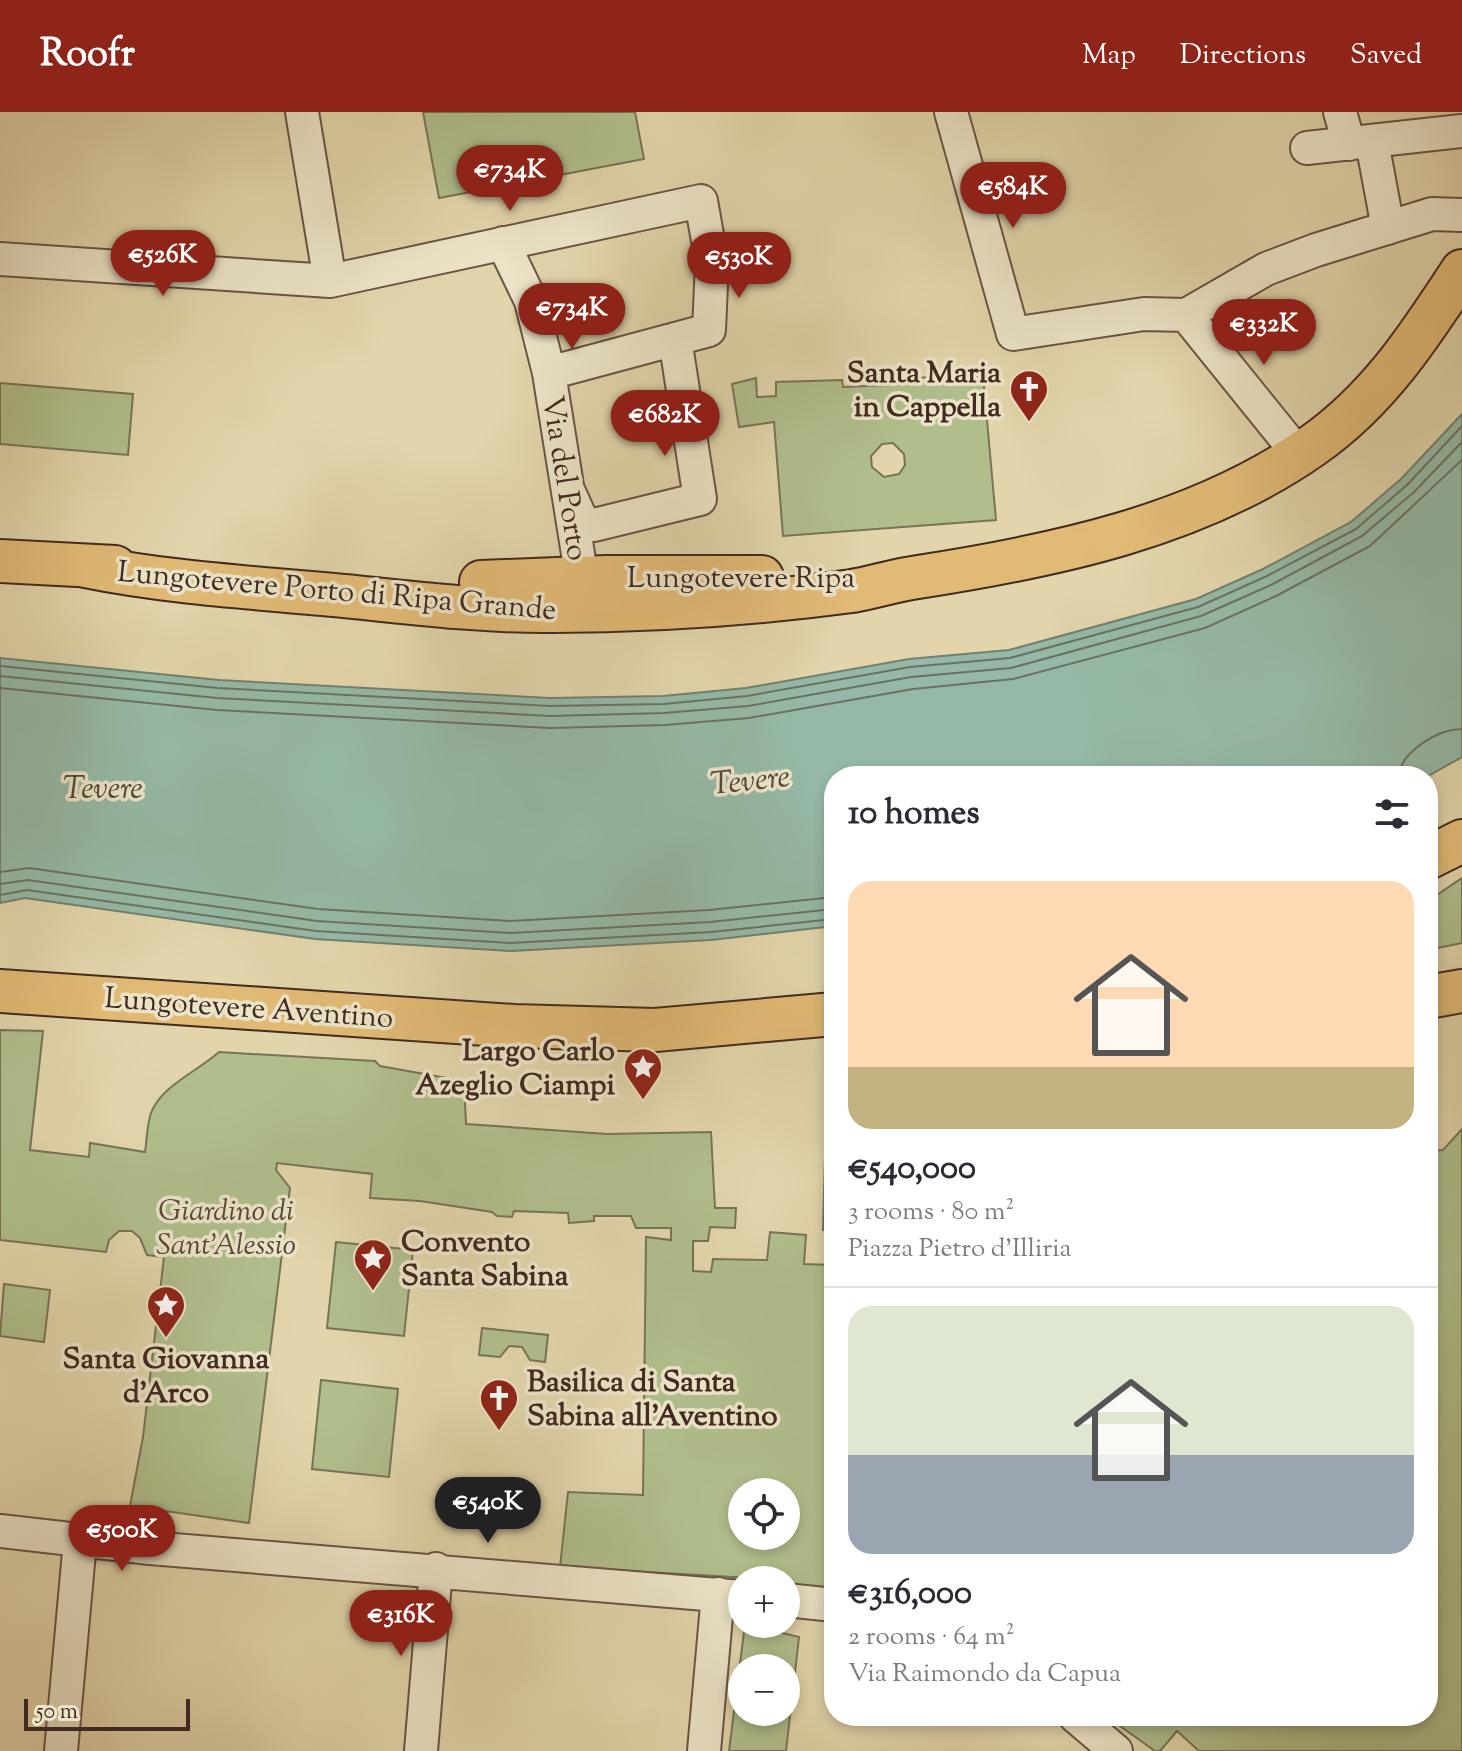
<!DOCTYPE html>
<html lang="en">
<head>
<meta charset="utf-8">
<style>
	:root { --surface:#fff; --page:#f7f7f7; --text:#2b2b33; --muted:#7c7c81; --line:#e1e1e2; --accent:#8f2418 }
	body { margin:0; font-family:"Sorts Mill Goudy",serif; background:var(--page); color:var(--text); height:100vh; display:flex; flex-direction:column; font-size:30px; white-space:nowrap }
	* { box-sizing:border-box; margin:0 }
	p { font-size:26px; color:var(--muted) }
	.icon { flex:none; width:44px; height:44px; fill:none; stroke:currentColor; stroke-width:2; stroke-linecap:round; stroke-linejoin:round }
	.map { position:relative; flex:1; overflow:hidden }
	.side { position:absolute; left:824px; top:654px; width:614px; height:960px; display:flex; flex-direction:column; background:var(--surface); border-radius:32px; box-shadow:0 4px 12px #0003 }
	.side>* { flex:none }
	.buttons { position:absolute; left:728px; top:1366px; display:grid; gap:16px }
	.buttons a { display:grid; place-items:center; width:72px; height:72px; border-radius:50%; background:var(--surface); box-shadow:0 4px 12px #0003; font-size:40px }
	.scale { position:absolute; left:24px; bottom:20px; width:166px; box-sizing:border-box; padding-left:8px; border:4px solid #412a20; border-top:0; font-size:22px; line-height:28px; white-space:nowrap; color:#412a20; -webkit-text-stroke:6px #ece4c8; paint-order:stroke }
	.price { position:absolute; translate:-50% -68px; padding:0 18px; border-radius:28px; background:var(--accent); color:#fff; font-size:26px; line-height:52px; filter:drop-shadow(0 2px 4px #0008) }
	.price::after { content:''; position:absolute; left:50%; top:48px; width:24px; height:18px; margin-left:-12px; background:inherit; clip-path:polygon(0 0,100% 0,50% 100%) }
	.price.selected { background:#222; color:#fff }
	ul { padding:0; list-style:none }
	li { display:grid; align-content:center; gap:16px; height:424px; padding:0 24px }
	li+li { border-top:2px solid var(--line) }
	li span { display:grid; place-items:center; height:248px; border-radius:24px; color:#555 }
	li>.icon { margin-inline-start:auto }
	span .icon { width:144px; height:144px; fill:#fffc; stroke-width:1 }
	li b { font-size:34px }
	h2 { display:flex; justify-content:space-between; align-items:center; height:96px; padding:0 24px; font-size:34px }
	header { display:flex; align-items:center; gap:48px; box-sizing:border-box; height:112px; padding:0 40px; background:var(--accent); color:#fff }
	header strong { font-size:38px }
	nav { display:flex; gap:44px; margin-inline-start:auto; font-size:28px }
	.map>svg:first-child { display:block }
	.green { fill:#b0be8c; stroke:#787456; stroke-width:2; fill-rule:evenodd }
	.water { fill:#95b9a6; stroke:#738070; stroke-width:2 }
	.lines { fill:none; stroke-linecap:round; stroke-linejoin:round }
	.shore { stroke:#6b7263; stroke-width:2 }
	.minor-casing { stroke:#695543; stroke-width:36 }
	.major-casing { stroke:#412a20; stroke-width:46 }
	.minor { stroke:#ece4c8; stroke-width:32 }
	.major { stroke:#e1ba76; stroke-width:42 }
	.labels { text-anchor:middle; stroke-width:7; stroke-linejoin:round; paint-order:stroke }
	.poi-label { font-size:30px; font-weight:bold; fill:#412a20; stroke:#ece4c8; text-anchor:end }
	.street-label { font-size:30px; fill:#412a20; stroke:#ece4c8 }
	.park-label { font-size:30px; font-style:italic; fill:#574836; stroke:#ece4c8 }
	.water-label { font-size:32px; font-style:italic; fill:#52473b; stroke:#ece4c8 }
</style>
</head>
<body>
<header>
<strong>Roofr</strong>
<nav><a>Map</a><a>Directions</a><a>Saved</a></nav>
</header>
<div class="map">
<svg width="1462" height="1639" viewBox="0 0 1462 1639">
	<rect width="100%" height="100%" fill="#e2d5ab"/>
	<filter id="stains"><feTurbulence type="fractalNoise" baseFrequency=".0025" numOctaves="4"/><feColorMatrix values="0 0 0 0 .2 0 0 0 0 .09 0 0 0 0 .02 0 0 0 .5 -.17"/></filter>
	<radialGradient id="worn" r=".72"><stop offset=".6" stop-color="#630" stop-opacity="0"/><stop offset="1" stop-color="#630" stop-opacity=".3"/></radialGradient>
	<path class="green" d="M 423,0 L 635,0 L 644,47 L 439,86 Z
		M 983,264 L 996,408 L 783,424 L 774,310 L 739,315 L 732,272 L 756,266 L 757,285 L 776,284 L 776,270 L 842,268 L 843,275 L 910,272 L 910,266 ZM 893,331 L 904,342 L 905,353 L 899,362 L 884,365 L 872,355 L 871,344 L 882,332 Z
		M 0,271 L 133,282 L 128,343 L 0,332 Z
		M 1462,766 L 1462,831 L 1428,838 L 1428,789 Z
		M 0,918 L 43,919 L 30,1038 L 89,1045 L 90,1031 L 145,1040 C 147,1027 147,1012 151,1001 C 161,974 198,959 219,940 L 375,949 L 380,954 L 464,969 L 466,1012 L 607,1022 L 711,1020 L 715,1096 L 736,1096 L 735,1116 L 710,1115 L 708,1129 L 693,1129 L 693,1159 L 711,1160 L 713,1147 L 767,1148 L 770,1120 L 806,1123 L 804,1152 L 834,1153 L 834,1477 L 786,1471 L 786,1468 L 560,1455 L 568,1380 L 643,1383 L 646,1125 L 671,1128 L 671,1116 L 636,1116 L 631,1104 L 594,1104 L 594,1109 L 569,1111 L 568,1101 L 514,1099 L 512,1105 L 497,1104 L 492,1100 L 420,1089 L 370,1086 L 372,1062 L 277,1051 L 276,1058 L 290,1076 L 249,1411 L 130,1394 L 143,1325 L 164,1145 L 147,1143 L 140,1126 L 132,1119 L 119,1119 L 109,1128 L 106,1140 L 0,1128 ZM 742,1380 L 786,1380 L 786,1424 L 742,1424 Z
		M 834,1008 L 834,1118 L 823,1118 L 826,1009 Z
		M 1462,1017 L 1462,1639 L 1199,1639 L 1177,1619 L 1160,1639 L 1155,1639 L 1106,1604 L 1428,1604 L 1428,1039 L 1443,1038 Z
		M 336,1130 L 413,1138 L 404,1224 L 327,1216 Z
		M 4,1172 L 50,1178 L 44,1230 L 0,1224 Z
		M 482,1216 L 548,1223 L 545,1250 L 530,1248 L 522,1235 L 509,1234 L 500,1245 L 479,1243 Z
		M 321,1268 L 398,1277 L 389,1365 L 312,1357 Z
		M 745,1512 L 799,1525 L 786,1639 L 729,1639 ZM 742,1556 L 786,1556 L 786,1600 L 742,1600 Z"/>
	<path class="water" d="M 1462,302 L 1462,645 L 1428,664 L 834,664 L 834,814 L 711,828 L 512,839 L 315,827 L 25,786 L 0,791 L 0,546 L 219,568 L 550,586 L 663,584 L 746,576 L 909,547 L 1009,538 L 1196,487 L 1263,457 L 1351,410 L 1401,367 Z"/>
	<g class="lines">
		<path class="shore" d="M 0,554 L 218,576 L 550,594 L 664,592 L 747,584 L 910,555 L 1010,546 L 1198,495 L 1267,464 L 1356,417 L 1407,373 L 1462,314
			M 0,564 L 217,586 L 550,604 L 664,601 L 748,594 L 911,565 L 1011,556 L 1201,504 L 1271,473 L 1362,424 L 1414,380 L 1462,330
			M 0,576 L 217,598 L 550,616 L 665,613 L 749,606 L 913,577 L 1013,567 L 1205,516 L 1276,484 L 1370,434 L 1462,348
			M 1398,664 C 1402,639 1438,617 1462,617
			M 0,760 L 29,756 L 318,797 L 511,809 L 709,798 L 834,785
			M 0,772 L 28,768 L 317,809 L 511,821 L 710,810 L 834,797
			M 0,783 L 27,778 L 316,819 L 511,831 L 711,820 L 834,807"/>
		<g class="minor-casing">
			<path id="minor" d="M 302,0 L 330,169
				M 951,0 L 1013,222 L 1144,202 L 1186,203 L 1266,157 L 1316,138 L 1432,102 L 1462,103
				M 1340,0 L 1349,32
				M 1372,30 L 1388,116
				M 1307,36 L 1462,19
				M 503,131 L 531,189 L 549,261 L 582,467
				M 0,147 L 330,169 L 701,89 L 712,151 L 709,218 L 549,261
				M 1186,203 L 1299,343
				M 569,380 L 582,409 L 594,413 L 700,387 L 675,227
				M 0,1419 L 150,1436 L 742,1485
				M 786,1488 L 834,1493
				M 1075,1604 L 1116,1639
				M 61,1639 L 80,1429
				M 421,1639 L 436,1457
				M 704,1639 L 718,1482"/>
		</g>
		<g class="major-casing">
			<path id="major" d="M 0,449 L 115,455
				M 85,454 C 164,470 243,475 323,482 C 400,489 477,500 554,499 C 653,499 754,492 852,479 C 875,475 896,468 918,465 C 1054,444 1198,414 1312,334 C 1378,288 1419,225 1462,159
				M 481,470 L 606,465 L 762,465
				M 1428,746 L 1462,729
				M 0,879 L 514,914 L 655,918 L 834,902
				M 1428,885 L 1462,879"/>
		</g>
		<use href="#minor" class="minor"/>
		<use href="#major" class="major"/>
	</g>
	<defs>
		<g id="church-pin" transform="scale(2)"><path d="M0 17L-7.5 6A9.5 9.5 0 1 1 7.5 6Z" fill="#8f2418" stroke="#ece4c8"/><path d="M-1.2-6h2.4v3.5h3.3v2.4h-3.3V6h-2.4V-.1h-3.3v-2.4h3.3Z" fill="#fff"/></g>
		<g id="sight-pin" transform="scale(2)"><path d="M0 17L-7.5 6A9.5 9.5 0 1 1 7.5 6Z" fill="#8f2418" stroke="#ece4c8"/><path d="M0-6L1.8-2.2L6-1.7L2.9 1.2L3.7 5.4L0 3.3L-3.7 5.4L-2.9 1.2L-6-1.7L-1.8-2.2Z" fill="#fff"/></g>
	</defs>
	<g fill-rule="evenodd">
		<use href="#church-pin" x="1029" y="277"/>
		<use href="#sight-pin" x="643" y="955"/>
		<use href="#sight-pin" x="373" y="1146"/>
		<use href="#sight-pin" x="166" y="1193"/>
		<use href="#church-pin" x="499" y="1286"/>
	</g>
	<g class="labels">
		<g class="poi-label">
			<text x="1001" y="270">Santa Maria<tspan x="1001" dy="34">in Cappella</tspan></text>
			<text x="615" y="948">Largo Carlo<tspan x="615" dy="34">Azeglio Ciampi</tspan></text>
			<text x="401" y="1139" text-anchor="start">Convento<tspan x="401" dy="34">Santa Sabina</tspan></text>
			<text x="166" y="1256" text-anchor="middle">Santa Giovanna<tspan x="166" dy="34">d'Arco</tspan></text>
			<text x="527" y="1279" text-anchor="start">Basilica di Santa<tspan x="527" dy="34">Sabina all'Aventino</tspan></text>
		</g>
		<g class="street-label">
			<text transform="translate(566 366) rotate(81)" y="10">Via del Porto</text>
			<text x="741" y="475">Lungotevere Ripa</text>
			<text transform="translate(337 478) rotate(5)" y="10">Lungotevere Porto di Ripa Grande</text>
			<text transform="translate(249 895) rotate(4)" y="10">Lungotevere Aventino</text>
		</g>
		<g class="park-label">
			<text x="226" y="1108">Giardino di<tspan x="226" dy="34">Sant'Alessio</tspan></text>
		</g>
		<g class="water-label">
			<text transform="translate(750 667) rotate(-6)" y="11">Tevere</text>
			<text x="103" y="686">Tevere</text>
		</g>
	</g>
	<rect width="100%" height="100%" filter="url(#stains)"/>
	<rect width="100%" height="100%" fill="url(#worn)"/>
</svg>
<div class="buttons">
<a><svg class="icon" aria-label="locate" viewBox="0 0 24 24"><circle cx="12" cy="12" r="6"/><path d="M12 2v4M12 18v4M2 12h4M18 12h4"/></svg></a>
<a>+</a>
<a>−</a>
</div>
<div class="scale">50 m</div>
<b class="price" style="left:510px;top:101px">€734K</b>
<b class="price" style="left:1013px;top:118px">€584K</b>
<b class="price" style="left:163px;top:186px">€526K</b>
<b class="price" style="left:739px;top:188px">€530K</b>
<b class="price" style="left:572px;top:239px">€734K</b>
<b class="price" style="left:1264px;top:255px">€332K</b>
<b class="price" style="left:665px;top:346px">€682K</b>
<b class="price selected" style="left:488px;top:1433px">€540K</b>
<b class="price" style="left:122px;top:1461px">€500K</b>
<b class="price" style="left:401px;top:1546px">€316K</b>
<section class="side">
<h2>10 homes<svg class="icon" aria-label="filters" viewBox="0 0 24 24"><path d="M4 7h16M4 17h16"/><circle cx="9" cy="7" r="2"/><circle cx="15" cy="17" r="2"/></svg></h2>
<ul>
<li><span style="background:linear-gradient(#ffd9b3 75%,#c2b280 0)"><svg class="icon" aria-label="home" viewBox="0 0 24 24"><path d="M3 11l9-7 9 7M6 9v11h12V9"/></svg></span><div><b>€540,000</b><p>3 rooms · 80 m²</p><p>Piazza Pietro d'Illiria</p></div></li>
<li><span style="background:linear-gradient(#dfe7d0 60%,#9aa5b1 0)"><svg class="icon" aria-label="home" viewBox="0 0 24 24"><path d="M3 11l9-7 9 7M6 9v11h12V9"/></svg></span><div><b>€316,000</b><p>2 rooms · 64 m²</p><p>Via Raimondo da Capua</p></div></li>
</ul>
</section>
</div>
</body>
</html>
